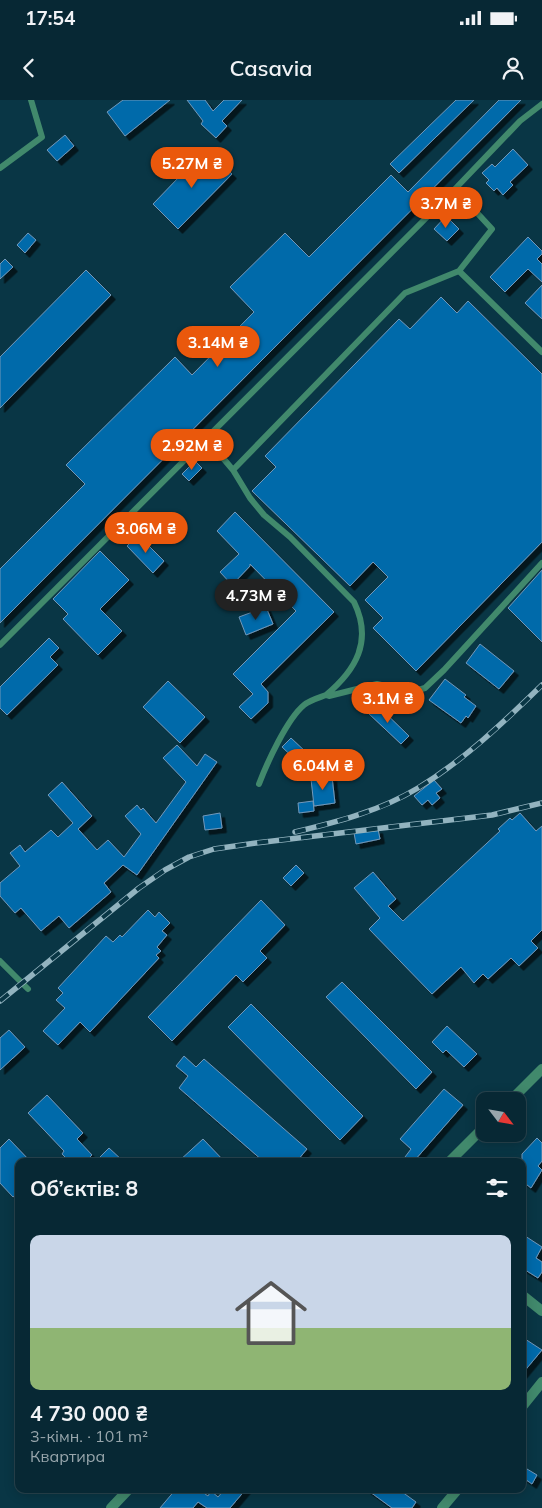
<!DOCTYPE html>
<html lang="uk">
<head>
<meta charset="utf-8">
<style>
	:root { --surface:#072834; --page:#153440; --text:#f1f3f6; --muted:#98a6ac; --line:#28444f; --accent:#ea580c }
	body { margin:0; font-family:Mulish,sans-serif; background:var(--page); color:var(--text); height:100vh; display:flex; flex-direction:column; font-size:19px; white-space:nowrap }
	* { box-sizing:border-box; margin:0 }
	p { font-size:16px; color:var(--muted) }
	.icon { flex:none; width:28px; height:28px; fill:none; stroke:currentColor; stroke-width:2; stroke-linecap:round; stroke-linejoin:round }
	.map { position:relative; flex:1; overflow:hidden }
	.side { position:absolute; left:15px; top:1058px; width:511px; height:335px; display:flex; flex-direction:column; background:var(--surface); border-radius:10px; box-shadow:0 2px 12px #0003,0 0 0 1px var(--line) }
	.side>* { flex:none }
	.needle { width:32px; rotate:121deg }
	.fabs { position:absolute; left:476px; top:992px; display:grid; gap:10px }
	.fabs a { display:grid; place-items:center; width:50px; height:50px; border-radius:10px; background:var(--surface); box-shadow:0 2px 12px #0003,0 0 0 1px var(--line); font-size:25px }
	.price { position:absolute; translate:-50% -42px; padding:0 11px; border-radius:18px; background:var(--accent); color:#fff; font-size:16px; line-height:32px; filter:drop-shadow(0 1px 2px #0008) }
	.price::after { content:''; position:absolute; left:50%; top:30px; width:15px; height:11px; margin-left:-8px; background:inherit; clip-path:polygon(0 0,100% 0,50% 100%) }
	.price.active { background:#222; color:#fff }
	ul { padding:0; list-style:none }
	li { display:grid; align-content:center; gap:10px; height:265px; padding:0 15px }
	li+li { border-top:1px solid var(--line) }
	li span { display:grid; place-items:center; height:155px; border-radius:10px; color:#555 }
	li>.icon { margin-inline-start:auto }
	span .icon { width:90px; height:90px; fill:#fffc; stroke-width:1 }
	li b { font-size:21px }
	h2 { display:flex; justify-content:space-between; align-items:center; height:60px; padding:0 15px; font-size:21px }
	.status { display:flex; justify-content:space-between; align-items:center; height:35px; padding:0 25px; background:var(--surface); direction:ltr }
	.status svg { height:14px; fill:currentColor }
	header { display:flex; justify-content:space-between; align-items:center; height:65px; padding:0 15px; background:var(--surface); font-size:22px; font-weight:600 }
	.map>svg:first-child { display:block }
	.building { fill:#006aaa; stroke:#7298ba; filter:url(#shadow) }
	.lines { fill:none; stroke-linecap:round; stroke-linejoin:round }
	.service { stroke:#41896c; stroke-width:6 }
	.minor { stroke:#41896c; stroke-width:10 }
	.rail-casing { stroke:#92b3bf; stroke-width:5.5 }
	.rail { stroke:#093645; stroke-width:4; stroke-dasharray:11; stroke-linecap:butt }
</style>
</head>
<body>
<div class="status"><b>17:54</b><svg viewBox="0 0 49 12"><path d="M0 12V9h3v3zM5 12V6h3v6zM10 12V3h3v9zM15 12V0h3v12zM26 1h20v11H26zM47 4h2v5h-2z"/></svg></div>
<header><svg class="icon" aria-label="back" viewBox="0 0 24 24"><path d="M15 5l-7 7 7 7"/></svg>Casavia<svg class="icon" aria-label="person" viewBox="0 0 24 24"><circle cx="12" cy="8" r="4"/><path d="M4 21q1-7 8-7t8 7"/></svg></header>
<div class="map">
<svg width="542" height="1408" viewBox="0 0 542 1408">
	<defs>
		<filter id="shadow"><feDropShadow dx="4.5" dy="4.5" stdDeviation="0" flood-color="#0009"/></filter>
	</defs>
	<rect width="100%" height="100%" fill="#093645"/>
	<path class="building" d="M 123,0 L 170,0 L 125,36 L 107,12 Z
		M 187,0 L 205,0 L 213,11 L 224,0 L 242,0 L 222,21 L 227,26 L 216,38 L 201,24 L 203,21 Z
		M 456,0 L 474,0 L 399,73 L 390,64 Z
		M 499,0 L 521,0 L 0,523 L 0,469 L 85,384 L 66,365 L 175,257 L 192,275 L 254,212 L 230,187 L 285,133 L 309,157 L 391,75 L 408,92 Z
		M 65,35 L 74,46 L 57,61 L 47,50 Z
		M 206,49 L 232,74 L 178,129 L 153,104 Z
		M 513,49 L 528,65 L 510,82 L 513,85 L 503,95 L 497,88 L 494,91 L 486,83 L 489,80 L 482,73 L 492,64 L 495,67 Z
		M 446,116 L 459,129 L 447,141 L 434,129 Z
		M 28,133 L 36,140 L 25,153 L 17,145 Z
		M 528,137 L 542,151 L 542,154 L 537,159 L 542,164 L 542,182 L 528,169 L 505,192 L 490,177 Z
		M 5,159 L 13,167 L 0,179 L 0,164 Z
		M 86,170 L 111,195 L 0,308 L 0,257 Z
		M 542,185 L 542,219 L 525,203 Z
		M 441,197 L 457,213 L 468,201 L 542,274 L 542,442 L 416,571 L 373,528 L 383,518 L 365,500 L 388,477 L 373,462 L 350,486 L 252,391 L 276,367 L 265,356 L 399,219 L 410,229 Z
		M 195,361 L 202,368 L 189,381 L 182,374 Z
		M 235,412 L 334,512 L 261,584 L 268,592 L 268,603 L 251,619 L 239,607 L 253,594 L 233,574 L 296,511 L 250,464 L 250,466 L 232,485 L 220,472 L 239,454 L 217,431 Z
		M 138,435 L 164,461 L 153,473 L 127,446 Z
		M 100,451 L 129,480 L 100,509 L 122,531 L 98,555 L 63,519 L 68,514 L 53,499 Z
		M 542,470 L 542,542 L 508,508 Z
		M 266,507 L 273,524 L 246,535 L 239,517 Z
		M 49,538 L 59,548 L 50,557 L 58,565 L 7,615 L 0,608 L 0,587 Z
		M 480,544 L 514,571 L 499,589 L 466,563 Z
		M 445,579 L 466,595 L 464,597 L 476,606 L 468,618 L 466,616 L 461,623 L 429,600 Z
		M 168,581 L 205,617 L 180,643 L 143,607 Z
		M 376,604 L 409,636 L 401,644 L 367,612 Z
		M 291,638 L 307,653 L 298,662 L 282,647 Z
		M 177,645 L 197,666 L 205,654 L 217,662 L 137,775 L 123,765 L 104,783 L 111,792 L 69,828 L 59,816 L 41,831 L 21,808 L 15,813 L 0,796 L 0,783 L 20,766 L 10,753 L 20,745 L 25,752 L 51,730 L 58,737 L 73,723 L 48,695 L 62,682 L 92,716 L 78,729 L 97,750 L 108,740 L 124,757 L 141,734 L 125,716 L 137,705 L 141,710 L 143,708 L 156,723 L 186,682 L 163,658 Z
		M 332,677 L 335,703 L 314,706 L 311,679 Z
		M 434,680 L 442,689 L 436,693 L 440,698 L 432,705 L 428,700 L 422,705 L 414,696 Z
		M 313,701 L 314,711 L 299,713 L 298,703 Z
		M 220,713 L 222,728 L 205,730 L 203,716 Z
		M 520,713 L 536,731 L 542,726 L 542,830 L 531,841 L 538,848 L 519,866 L 511,858 L 488,879 L 483,874 L 474,883 L 461,867 L 432,894 L 369,829 L 380,818 L 354,788 L 373,772 L 396,799 L 388,806 L 403,821 L 500,731 L 498,729 L 510,718 L 512,720 Z
		M 378,729 L 380,739 L 356,744 L 354,733 Z
		M 296,765 L 304,773 L 291,786 L 283,778 Z
		M 261,800 L 285,825 L 260,851 L 267,858 L 243,882 L 236,875 L 172,941 L 148,917 Z
		M 148,810 L 155,817 L 159,812 L 170,823 L 162,831 L 167,835 L 157,847 L 161,851 L 156,855 L 159,858 L 90,932 L 80,922 L 58,945 L 43,931 L 65,908 L 56,900 L 63,893 L 58,888 L 106,836 L 113,842 L 120,835 L 122,837 Z
		M 342,882 L 432,972 L 416,989 L 326,897 Z
		M 251,904 L 363,1016 L 340,1040 L 228,927 Z
		M 447,926 L 477,954 L 464,967 L 446,950 L 443,953 L 432,942 Z
		M 9,930 L 25,947 L 0,970 L 0,938 Z
		M 184,956 L 196,967 L 204,959 L 307,1049 L 297,1061 L 263,1061 L 179,988 L 188,976 L 176,966 Z
		M 444,989 L 463,1005 L 414,1061 L 402,1061 L 411,1049 L 400,1039 Z
		M 47,995 L 83,1033 L 77,1039 L 92,1055 L 86,1061 L 69,1061 L 62,1054 L 64,1051 L 28,1013 Z
		M 537,1038 L 542,1043 L 542,1061 L 538,1066 L 542,1070 L 531,1088 L 522,1081 L 522,1054 Z
		M 9,1039 L 30,1061 L 19,1061 L 19,1092 L 13,1097 L 0,1083 L 0,1048 Z
		M 203,1039 L 224,1061 L 179,1061 Z
		M 109,1048 L 123,1061 L 96,1061 Z
		M 522,1134 L 542,1147 L 536,1158 L 542,1162 L 542,1172 L 538,1178 L 522,1168 Z
		M 522,1237 L 542,1250 L 522,1274 Z
		M 522,1366 L 537,1375 L 532,1384 L 522,1377 Z
		M 176,1389 L 198,1389 L 208,1396 L 211,1391 L 218,1397 L 225,1389 L 246,1389 L 230,1408 L 207,1408 L 198,1402 L 193,1408 L 160,1408 Z
		M 366,1389 L 398,1389 L 416,1402 L 412,1408 L 392,1408 Z"/>
	<g class="lines">
		<path class="service" d="M 0,68 L 42,37 L 31,0
			M 459,171 L 542,252
			M 206,338 L 233,370
			M 0,545 L 455,89 L 520,21 L 542,4
			M 326,595 C 356,570 373,541 354,502 L 290,437 L 264,415 L 250,398 L 233,370 L 405,193 L 459,171 L 492,129 L 455,89
			M 259,684 C 267,663 287,619 304,605 C 310,600 318,598 326,595 L 329,596 L 377,584 L 411,592 L 425,588 L 444,570 L 542,463
			M 0,861 L 28,889"/>
		<path class="minor" d="M 510,1001 L 542,969
			M 450,1061 L 485,1026
			M 522,1195 L 542,1211
			M 522,1307 L 542,1282
			M 111,1408 L 129,1389
			M 442,1408 L 458,1389"/>
		<g class="rail-casing">
			<path id="rail" d="M 295,732 C 337,722 380,711 418,688 C 464,660 503,623 542,585
				M 0,901 L 139,788 L 165,770 L 189,757 L 214,749 L 256,743 L 492,715 L 542,703"/>
		</g>
		<use href="#rail" class="rail"/>
	</g>
</svg>
<div class="fabs">
<a><svg class="needle" viewBox="-14 -14 28 28"><path d="M0-13l5 13h-10z" fill="#e53935"/><path d="M0 13l5-13h-10z" fill="#98a6ac"/></svg></a>
</div>
<b class="price" style="left:192px;top:89px">5.27M ₴</b>
<b class="price" style="left:446px;top:129px">3.7M ₴</b>
<b class="price" style="left:218px;top:268px">3.14M ₴</b>
<b class="price" style="left:192px;top:371px">2.92M ₴</b>
<b class="price" style="left:146px;top:454px">3.06M ₴</b>
<b class="price active" style="left:256px;top:521px">4.73M ₴</b>
<b class="price" style="left:388px;top:624px">3.1M ₴</b>
<b class="price" style="left:323px;top:691px">6.04M ₴</b>
<section class="side">
<h2>Об’єктів: 8<svg class="icon" aria-label="filters" viewBox="0 0 24 24"><path d="M4 7h16M4 17h16"/><circle cx="9" cy="7" r="2"/><circle cx="15" cy="17" r="2"/></svg></h2>
<ul>
<li><span style="background:linear-gradient(#c9d6e8 60%,#8fb573 0)"><svg class="icon" aria-label="home" viewBox="0 0 24 24"><path d="M3 11l9-7 9 7M6 9v11h12V9"/></svg></span><div><b>4 730 000 ₴</b><p>3-кімн. · 101 m²</p><p>Квартира</p></div></li>
</ul>
</section>
</div>
</body>
</html>
